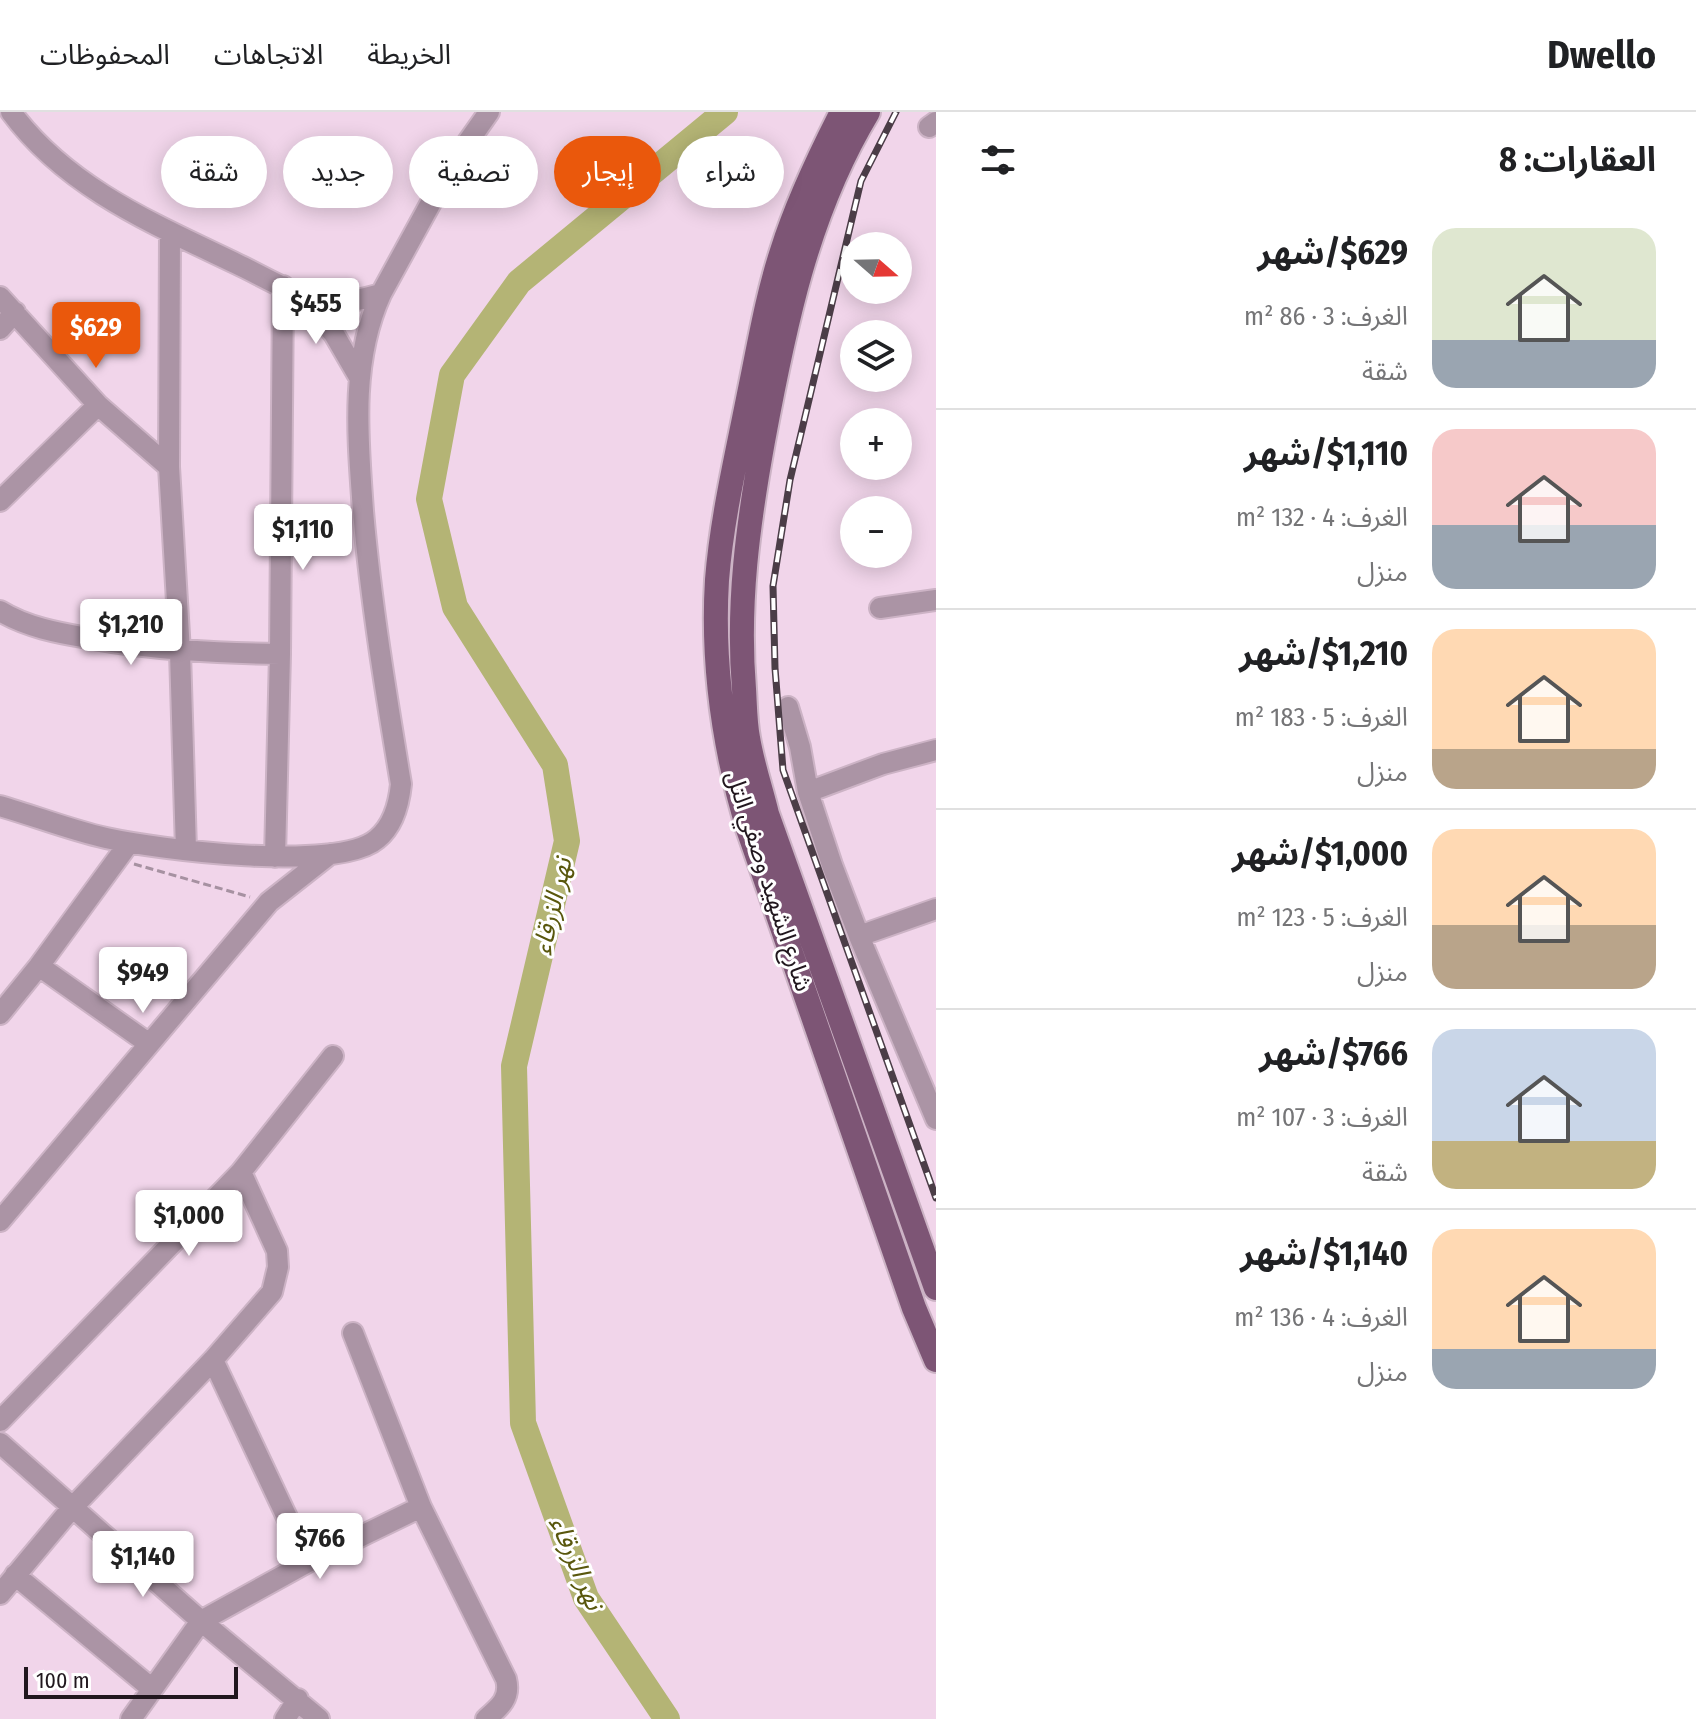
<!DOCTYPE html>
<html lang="ar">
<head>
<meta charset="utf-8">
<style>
	:root { --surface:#fff; --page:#f6f6f6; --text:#202124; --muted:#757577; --line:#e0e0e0; --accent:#ea580c }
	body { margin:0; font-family:"Fira Sans Condensed","Noto Sans Arabic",sans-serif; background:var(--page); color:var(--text); direction:rtl; height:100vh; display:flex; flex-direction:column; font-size:30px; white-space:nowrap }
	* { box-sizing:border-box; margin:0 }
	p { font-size:26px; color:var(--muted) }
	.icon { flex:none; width:44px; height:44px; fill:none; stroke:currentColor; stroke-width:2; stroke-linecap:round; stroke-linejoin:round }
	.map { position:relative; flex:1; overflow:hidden; direction:ltr }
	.panel { display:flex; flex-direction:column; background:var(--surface); width:760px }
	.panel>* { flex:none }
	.banner { position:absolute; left:24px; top:24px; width:760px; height:72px; direction:rtl; display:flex; gap:16px }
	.needle { width:52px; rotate:110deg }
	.buttons { position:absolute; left:840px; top:120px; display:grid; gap:16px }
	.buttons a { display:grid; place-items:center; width:72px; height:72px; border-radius:50%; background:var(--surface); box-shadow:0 4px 20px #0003; font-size:40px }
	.scale { position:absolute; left:24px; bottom:20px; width:214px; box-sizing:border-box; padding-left:8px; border:4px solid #21171e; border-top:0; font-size:22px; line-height:28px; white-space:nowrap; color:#21171e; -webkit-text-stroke:6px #fff; paint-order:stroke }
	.price { position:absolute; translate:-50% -68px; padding:0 18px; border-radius:8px; background:#fff; color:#222; font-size:26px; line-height:52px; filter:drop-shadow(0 2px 4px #0008) }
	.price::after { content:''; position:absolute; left:50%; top:48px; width:24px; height:18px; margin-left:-12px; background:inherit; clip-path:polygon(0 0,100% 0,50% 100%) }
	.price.selected { background:var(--accent); color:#fff }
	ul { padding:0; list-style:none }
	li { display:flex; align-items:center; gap:24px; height:200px; padding:0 40px }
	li+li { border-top:2px solid var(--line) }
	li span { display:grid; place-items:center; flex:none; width:224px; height:160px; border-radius:24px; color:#555 }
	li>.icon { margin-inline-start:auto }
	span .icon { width:96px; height:96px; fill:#fffc; stroke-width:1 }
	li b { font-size:34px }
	h2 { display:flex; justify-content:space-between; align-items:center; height:96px; padding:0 40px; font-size:34px }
	.tag { padding:0 28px; border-radius:36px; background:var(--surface); box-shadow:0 4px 20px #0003; font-size:28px; line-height:72px }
	.tag.selected { background:var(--accent); color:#fff }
	header { display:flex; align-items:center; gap:48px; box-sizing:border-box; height:112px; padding:0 40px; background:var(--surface); border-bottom:2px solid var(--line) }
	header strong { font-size:38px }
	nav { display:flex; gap:44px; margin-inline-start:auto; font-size:28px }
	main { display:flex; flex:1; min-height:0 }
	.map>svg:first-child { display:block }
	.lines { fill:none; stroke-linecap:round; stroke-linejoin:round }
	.river { stroke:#b4b475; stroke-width:26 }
	.minor-casing { stroke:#ccb3c5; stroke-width:24 }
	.major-casing { stroke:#ccb3c5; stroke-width:28 }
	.path { stroke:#a691a1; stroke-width:3; stroke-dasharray:8 4; stroke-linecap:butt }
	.minor { stroke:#ab94a5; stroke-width:20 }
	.major { stroke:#7d5575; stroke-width:24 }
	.rail-casing { stroke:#4b3d47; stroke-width:7 }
	.rail { stroke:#fff; stroke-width:4; stroke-dasharray:12; stroke-linecap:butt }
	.labels { text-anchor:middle; stroke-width:6; stroke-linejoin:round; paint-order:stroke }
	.street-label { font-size:24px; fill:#21171e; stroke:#fff }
	.water-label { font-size:26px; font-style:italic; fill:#59570d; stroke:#fff }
</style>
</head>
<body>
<header>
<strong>Dwello</strong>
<nav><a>الخريطة</a><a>الاتجاهات</a><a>المحفوظات</a></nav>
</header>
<main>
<section class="panel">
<h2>العقارات: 8<svg class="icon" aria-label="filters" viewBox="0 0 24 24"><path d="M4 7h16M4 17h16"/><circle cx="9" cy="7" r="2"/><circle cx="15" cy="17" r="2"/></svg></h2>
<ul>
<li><span style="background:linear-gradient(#dfe7d0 70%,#9aa5b1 0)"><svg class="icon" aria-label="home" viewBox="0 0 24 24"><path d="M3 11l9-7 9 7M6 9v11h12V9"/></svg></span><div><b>$629/شهر</b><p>الغرف: 3 · 86 m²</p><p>شقة</p></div></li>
<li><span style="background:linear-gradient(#f6c9c9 60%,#9aa5b1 0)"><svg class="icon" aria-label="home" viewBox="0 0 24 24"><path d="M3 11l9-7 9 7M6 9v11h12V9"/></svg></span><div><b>$1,110/شهر</b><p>الغرف: 4 · 132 m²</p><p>منزل</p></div></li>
<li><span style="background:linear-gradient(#ffd9b3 75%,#b9a48a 0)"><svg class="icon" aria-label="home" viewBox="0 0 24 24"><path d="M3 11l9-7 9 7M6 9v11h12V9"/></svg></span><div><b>$1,210/شهر</b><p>الغرف: 5 · 183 m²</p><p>منزل</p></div></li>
<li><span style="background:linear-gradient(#ffd9b3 60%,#b9a48a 0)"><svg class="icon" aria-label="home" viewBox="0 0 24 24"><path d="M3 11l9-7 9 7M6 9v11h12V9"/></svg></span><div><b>$1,000/شهر</b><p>الغرف: 5 · 123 m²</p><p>منزل</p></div></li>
<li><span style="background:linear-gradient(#c9d6e8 70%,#c2b280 0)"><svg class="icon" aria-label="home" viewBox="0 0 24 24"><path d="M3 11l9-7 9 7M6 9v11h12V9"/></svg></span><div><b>$766/شهر</b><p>الغرف: 3 · 107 m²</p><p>شقة</p></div></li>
<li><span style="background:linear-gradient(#ffd9b3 75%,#9aa5b1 0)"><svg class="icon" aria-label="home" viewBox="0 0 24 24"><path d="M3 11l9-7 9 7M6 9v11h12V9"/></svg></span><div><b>$1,140/شهر</b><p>الغرف: 4 · 136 m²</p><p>منزل</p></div></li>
</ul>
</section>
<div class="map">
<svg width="936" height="1607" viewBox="0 0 936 1607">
	<rect width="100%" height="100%" fill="#f1d5ea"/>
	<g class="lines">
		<path class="river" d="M 667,1607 L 586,1486 L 523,1311 L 514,954 L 567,729 L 555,653 L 455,495 L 429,387 L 452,263 L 519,170 L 725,0"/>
		<g class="minor-casing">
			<path id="minor" d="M 11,0 C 67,76 154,112 237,152 C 265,165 295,185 327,189 C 345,192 363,187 381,182
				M 929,15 L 936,10
				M 170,120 L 169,355 L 180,540 L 186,738
				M 301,183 L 334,222 L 359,265
				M 0,185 L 98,293 L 169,355
				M 0,217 L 15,200
				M 0,389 L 98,293
				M 880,496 L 936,488
				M 0,499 C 26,515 58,521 88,526 C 152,538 216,541 280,542
				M 788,595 L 800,635 L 808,680 L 832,753 L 859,824 L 936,1007
				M 808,680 L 883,652 L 936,638
				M 0,694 C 35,704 70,718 106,726 C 156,737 338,761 377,727 C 393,714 399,692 401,672 C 386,582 371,491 363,399 C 358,327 350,250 381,182 L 451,54 L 489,0
				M 275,745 L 280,542 L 283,174
				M 859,824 L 936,797
				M 39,854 L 148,931
				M 0,902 L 39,854 L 129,731
				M 0,1109 L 269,790 L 330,742
				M 353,1221 L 421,1395 L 506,1567 C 511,1586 500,1595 486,1607
				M 213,1248 L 308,1450
				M 0,1309 L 241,1060 L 333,944
				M 0,1331 L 201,1509 L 319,1607
				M 15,1463 L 151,1576
				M 0,1482 L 71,1397 L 213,1248 L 272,1180 L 278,1155 L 277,1139 L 241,1060
				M 131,1607 L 201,1509 L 308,1450 L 421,1395
				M 285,1607 L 298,1587"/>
		</g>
		<g class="major-casing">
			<path id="major" d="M 842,0 C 819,45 797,91 782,139 C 767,185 759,234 749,282 C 737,343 722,405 717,468 C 712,550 724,635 747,714 L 914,1196 L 936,1248
				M 868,0 C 807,101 784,215 763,329 C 748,412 737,492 744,577 C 745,593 745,610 748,626 C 752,651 761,677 767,702 L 936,1176"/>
		</g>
		<path class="path" d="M 134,752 L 250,785"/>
		<use href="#minor" class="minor"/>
		<use href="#major" class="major"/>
		<g class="rail-casing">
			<path id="rail" d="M 896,0 L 861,69 L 790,368 L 773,474 L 775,556 L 783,658 L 936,1086"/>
		</g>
		<use href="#rail" class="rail"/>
	</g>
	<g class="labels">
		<g class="street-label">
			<text transform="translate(769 769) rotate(72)" y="8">شارع الشهيد وصفي التل</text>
		</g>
		<g class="water-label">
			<text transform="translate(552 794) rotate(-77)" y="9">نهر الزرقاء</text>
			<text transform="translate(577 1451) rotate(67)" y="9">نهر الزرقاء</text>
		</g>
	</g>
</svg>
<div class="buttons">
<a><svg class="needle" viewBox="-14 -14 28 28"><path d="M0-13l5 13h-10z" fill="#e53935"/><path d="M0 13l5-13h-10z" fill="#757577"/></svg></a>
<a><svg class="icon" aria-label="layers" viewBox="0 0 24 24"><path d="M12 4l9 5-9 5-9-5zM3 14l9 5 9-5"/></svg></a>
<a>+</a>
<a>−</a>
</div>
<div class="scale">100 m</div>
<b class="price" style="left:316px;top:234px">$455</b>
<b class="price selected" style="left:96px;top:258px">$629</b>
<b class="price" style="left:303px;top:460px">$1,110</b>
<b class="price" style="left:131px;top:555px">$1,210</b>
<b class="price" style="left:143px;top:903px">$949</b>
<b class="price" style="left:189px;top:1146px">$1,000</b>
<b class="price" style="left:320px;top:1469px">$766</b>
<b class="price" style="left:143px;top:1487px">$1,140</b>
<div class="banner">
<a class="tag">شراء</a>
<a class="tag selected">إيجار</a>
<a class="tag">تصفية</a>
<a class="tag">جديد</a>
<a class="tag">شقة</a>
</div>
</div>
</main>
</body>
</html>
